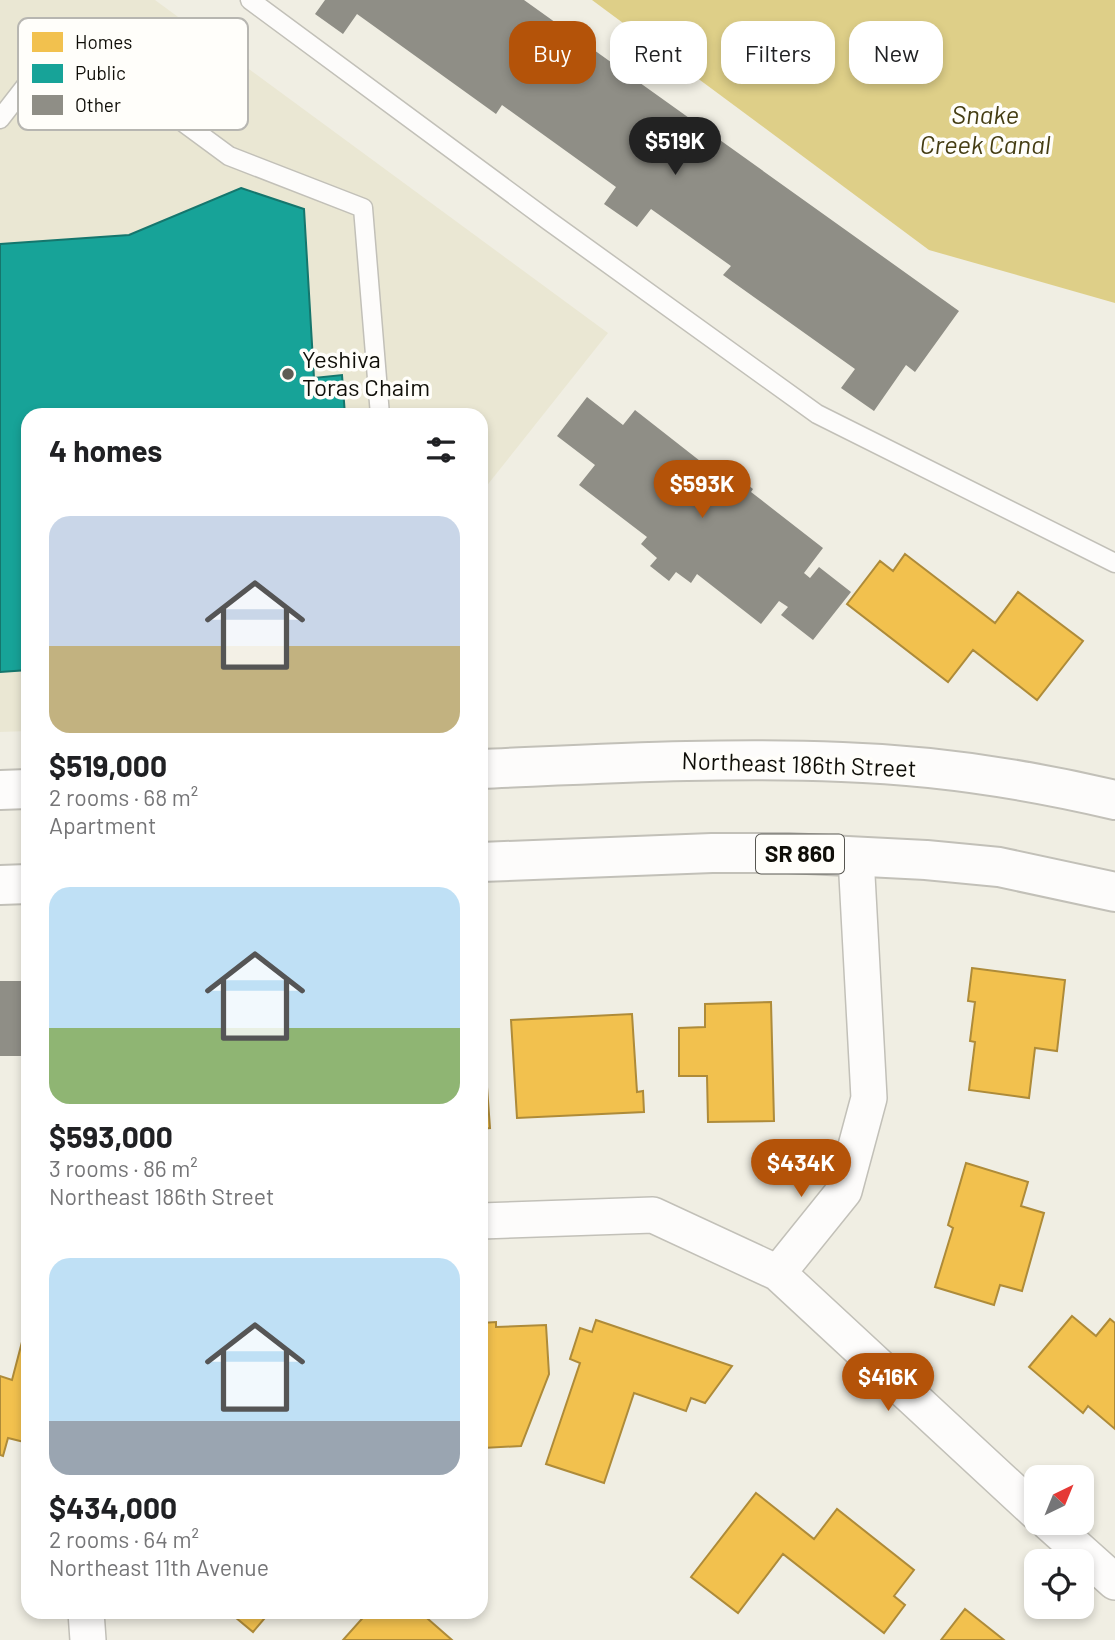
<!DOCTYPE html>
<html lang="en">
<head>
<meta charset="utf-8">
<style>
	:root { --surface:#fff; --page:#f2f2f2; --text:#202124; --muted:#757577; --accent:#b45309 }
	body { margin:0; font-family:Barlow,sans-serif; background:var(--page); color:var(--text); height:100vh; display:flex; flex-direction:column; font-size:26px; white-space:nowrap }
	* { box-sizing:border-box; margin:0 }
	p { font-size:23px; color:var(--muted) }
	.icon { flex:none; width:38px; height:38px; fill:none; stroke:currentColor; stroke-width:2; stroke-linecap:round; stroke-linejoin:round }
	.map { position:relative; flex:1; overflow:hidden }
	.details { position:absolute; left:21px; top:408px; width:467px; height:1211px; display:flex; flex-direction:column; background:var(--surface); border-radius:21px; box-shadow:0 4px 10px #0003 }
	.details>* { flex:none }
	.guide { position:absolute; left:509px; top:21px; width:500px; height:63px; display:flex; gap:14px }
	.needle { width:46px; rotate:43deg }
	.buttons { position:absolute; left:1024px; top:1465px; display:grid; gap:14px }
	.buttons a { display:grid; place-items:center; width:70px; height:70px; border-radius:14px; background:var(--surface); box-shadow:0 4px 10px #0003; font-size:35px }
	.price { position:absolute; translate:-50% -60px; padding:0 16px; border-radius:24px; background:var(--accent); color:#fff; font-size:23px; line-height:46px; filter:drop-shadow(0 2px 4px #0008) }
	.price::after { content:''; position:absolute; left:50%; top:42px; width:21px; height:16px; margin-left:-10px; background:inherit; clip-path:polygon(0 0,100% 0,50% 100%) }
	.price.active { background:#222; color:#fff }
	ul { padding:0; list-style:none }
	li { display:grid; align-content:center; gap:14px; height:371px; padding:0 28px }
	li span { display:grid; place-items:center; height:217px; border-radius:21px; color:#555 }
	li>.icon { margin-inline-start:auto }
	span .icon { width:126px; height:126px; fill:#fffc; stroke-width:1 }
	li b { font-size:30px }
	h2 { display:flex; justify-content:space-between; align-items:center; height:84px; padding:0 28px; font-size:30px }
	.tag { padding:0 24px; border-radius:21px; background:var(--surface); box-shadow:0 4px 10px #0003; font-size:24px; line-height:63px }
	.tag.active { background:var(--accent); color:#fff }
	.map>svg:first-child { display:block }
	.built { fill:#eae7d3 }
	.water { fill:#decf88 }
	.homes { fill:#f2c14e; stroke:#ae8b39; stroke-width:2 }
	.public { fill:#17a398; stroke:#15766d; stroke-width:2 }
	.building { fill:#8f8e86 }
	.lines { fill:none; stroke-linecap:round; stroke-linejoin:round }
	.lane-casing { stroke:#c2c0b8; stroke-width:21 }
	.street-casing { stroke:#c2c0b8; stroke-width:38 }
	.primary-casing { stroke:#c2c0b8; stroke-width:42 }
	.lane { stroke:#fdfcfb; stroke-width:18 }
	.street { stroke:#fdfcfb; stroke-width:35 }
	.primary { stroke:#fdfcfb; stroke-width:38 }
	.poi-dot { fill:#5e5c55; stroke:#fffefa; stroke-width:2.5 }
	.labels { text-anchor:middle; stroke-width:7; stroke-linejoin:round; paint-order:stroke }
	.shield { fill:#fffefa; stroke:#575651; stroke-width:2 }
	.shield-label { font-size:23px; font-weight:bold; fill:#0f0e08 }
	.poi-label { font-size:24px; fill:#0f0e08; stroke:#fffefa; text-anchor:start }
	.street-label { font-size:24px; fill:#0f0e08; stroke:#fffefa }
	.water-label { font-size:26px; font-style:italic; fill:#453d13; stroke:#fffefa }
	.key { fill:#fffefa; stroke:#b7b6b1; stroke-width:2 }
	.key-label { font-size:19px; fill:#0f0e08 }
</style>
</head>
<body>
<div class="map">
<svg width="1115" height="1640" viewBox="0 0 1115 1640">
	<rect width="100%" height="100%" fill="#f0eee3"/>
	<path class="built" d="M 0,0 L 155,0 L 608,333 L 481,493 L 481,415 L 28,415 L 28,731 L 0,732 Z"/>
	<path class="water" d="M 592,0 L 1115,0 L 1115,303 L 929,250 Z"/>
	<path class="homes" d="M 905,554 L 995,623 L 1018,592 L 1083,641 L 1037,700 L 973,650 L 948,682 L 847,604 L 880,561 L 893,571 Z
		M 972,968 L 1065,980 L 1057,1051 L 1035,1048 L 1029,1098 L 969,1090 L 975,1042 L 970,1041 L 975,1002 L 968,1001 Z
		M 771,1002 L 774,1121 L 708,1122 L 707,1076 L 679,1076 L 679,1028 L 705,1027 L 705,1004 Z
		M 632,1014 L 637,1092 L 643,1091 L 644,1112 L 517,1118 L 511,1020 Z
		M 481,1087 L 487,1087 L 490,1128 L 481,1129 Z
		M 966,1163 L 1028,1182 L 1021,1206 L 1044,1213 L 1022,1291 L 1000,1285 L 994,1305 L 935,1287 L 953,1228 L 948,1225 Z
		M 1072,1316 L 1096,1336 L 1110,1319 L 1115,1323 L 1115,1429 L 1088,1406 L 1083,1413 L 1029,1367 Z
		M 28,1319 L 28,1443 L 8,1438 L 3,1456 L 0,1455 L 0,1376 L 12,1380 Z
		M 596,1320 L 732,1366 L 705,1403 L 691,1398 L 686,1411 L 634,1393 L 604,1483 L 546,1464 L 580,1363 L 570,1359 L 580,1328 L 592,1332 Z
		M 496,1322 L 496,1327 L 546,1325 L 549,1374 L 521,1446 L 483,1448 L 481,1323 Z
		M 756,1493 L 814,1539 L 837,1509 L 914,1570 L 894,1596 L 905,1605 L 884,1633 L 783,1554 L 738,1613 L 691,1577 Z
		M 965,1609 L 1004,1640 L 941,1640 Z
		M 229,1612 L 270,1612 L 253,1632 Z
		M 368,1612 L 420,1612 L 452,1640 L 343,1640 Z"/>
	<path class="public" d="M 241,188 L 304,209 L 314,378 L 342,375 L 345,415 L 28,415 L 28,670 L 0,672 L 0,244 L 129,235 Z"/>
	<path class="building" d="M 325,0 L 524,0 L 959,311 L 915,372 L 906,365 L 874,411 L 841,388 L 855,369 L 723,275 L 731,266 L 651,209 L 637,227 L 604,204 L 616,187 L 502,105 L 496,114 L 357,14 L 343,34 L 315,14 Z
		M 587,397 L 623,425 L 635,410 L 709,468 L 716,460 L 753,489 L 751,492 L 823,548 L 804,573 L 810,578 L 819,567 L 851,592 L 813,640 L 781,615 L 788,607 L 779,601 L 761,624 L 697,574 L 691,583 L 676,572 L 669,581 L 650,566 L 657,558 L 641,544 L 647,537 L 579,485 L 595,465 L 557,436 Z
		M 0,981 L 28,981 L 28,1056 L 0,1056 Z"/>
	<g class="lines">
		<g class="lane-casing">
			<path id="lane" d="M 250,0 L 549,221 L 817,414 L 1115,563
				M 0,119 L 31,79 L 58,63 L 90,62 L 153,100 L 229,156 L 363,208 L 380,415"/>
		</g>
		<g class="street-casing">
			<path id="street" d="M 481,1221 L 653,1215 L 778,1273 L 844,1191 L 869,1098 L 856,857
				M 778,1273 L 1036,1512
				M 1048,1522 L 1115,1582
				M 86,1612 L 88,1640"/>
		</g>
		<g class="primary-casing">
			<path id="primary" d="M 481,769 C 601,764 722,757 842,762 C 934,765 1026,779 1115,800
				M 0,790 L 28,789
				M 481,862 L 712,853 L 788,853 L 926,860 L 999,867 L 1115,892
				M 0,885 L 28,884"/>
		</g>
		<use href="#lane" class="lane"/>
		<use href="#street" class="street"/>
		<use href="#primary" class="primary"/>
	</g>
	<circle class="poi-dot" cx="288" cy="374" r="7"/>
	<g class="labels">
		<rect class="shield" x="756" y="834.5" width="88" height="39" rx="5"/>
		<g class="shield-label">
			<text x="800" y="862">SR 860</text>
		</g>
		<g class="poi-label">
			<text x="302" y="368">Yeshiva<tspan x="302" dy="28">Toras Chaim</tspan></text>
		</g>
		<g class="street-label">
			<text transform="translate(799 765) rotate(2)" y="8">Northeast 186th Street</text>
		</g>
		<g class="water-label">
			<text x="985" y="124">Snake<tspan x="985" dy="30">Creek Canal</tspan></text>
		</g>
	</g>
	<rect x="18" y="18" width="230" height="112" rx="10" class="key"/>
	<rect x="32" y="32" width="31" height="20" fill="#f2c14e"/>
	<rect x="32" y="64" width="31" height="19" fill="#17a398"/>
	<rect x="32" y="95" width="31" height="20" fill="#8f8e86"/>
	<g class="key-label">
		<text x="75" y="49">Homes</text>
		<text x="75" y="80">Public</text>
		<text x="75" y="112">Other</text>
	</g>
</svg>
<div class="buttons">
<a><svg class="needle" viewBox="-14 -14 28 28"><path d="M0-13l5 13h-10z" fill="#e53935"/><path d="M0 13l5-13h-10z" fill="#757577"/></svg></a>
<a><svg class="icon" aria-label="locate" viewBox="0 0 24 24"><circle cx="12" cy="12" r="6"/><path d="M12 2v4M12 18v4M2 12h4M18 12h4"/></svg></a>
</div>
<b class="price active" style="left:675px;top:177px">$519K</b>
<b class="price" style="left:702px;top:520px">$593K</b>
<b class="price" style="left:801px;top:1199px">$434K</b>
<b class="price" style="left:888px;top:1413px">$416K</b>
<div class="guide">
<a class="tag active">Buy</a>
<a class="tag">Rent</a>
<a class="tag">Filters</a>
<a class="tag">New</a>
</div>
<section class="details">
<h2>4 homes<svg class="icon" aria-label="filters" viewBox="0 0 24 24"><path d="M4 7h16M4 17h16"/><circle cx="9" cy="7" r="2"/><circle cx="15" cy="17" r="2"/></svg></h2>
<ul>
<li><span style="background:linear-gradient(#c9d6e8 60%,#c2b280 0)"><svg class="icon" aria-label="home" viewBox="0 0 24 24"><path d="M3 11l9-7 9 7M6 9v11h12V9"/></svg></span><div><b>$519,000</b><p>2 rooms · 68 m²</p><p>Apartment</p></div></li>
<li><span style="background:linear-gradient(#bfe0f5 65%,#8fb573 0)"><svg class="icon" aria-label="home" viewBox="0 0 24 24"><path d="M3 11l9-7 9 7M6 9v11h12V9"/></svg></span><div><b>$593,000</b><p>3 rooms · 86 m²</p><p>Northeast 186th Street</p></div></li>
<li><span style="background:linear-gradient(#bfe0f5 75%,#9aa5b1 0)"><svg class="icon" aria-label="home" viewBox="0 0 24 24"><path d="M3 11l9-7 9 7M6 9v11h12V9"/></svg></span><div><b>$434,000</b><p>2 rooms · 64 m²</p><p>Northeast 11th Avenue</p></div></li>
</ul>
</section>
</div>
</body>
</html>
